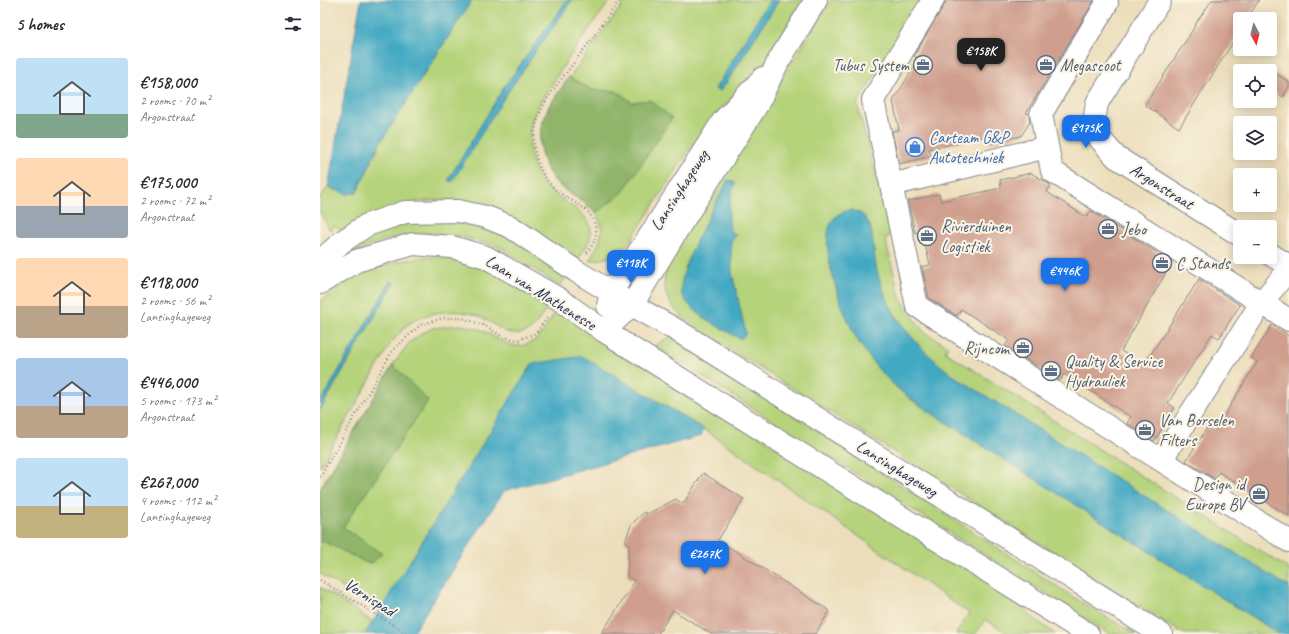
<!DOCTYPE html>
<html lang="en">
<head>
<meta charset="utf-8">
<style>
	:root { --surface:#fff; --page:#f2f2f3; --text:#2b2b33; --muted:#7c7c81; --accent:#1a73e8 }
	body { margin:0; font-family:Caveat,sans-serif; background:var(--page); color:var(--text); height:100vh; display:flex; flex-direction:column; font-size:15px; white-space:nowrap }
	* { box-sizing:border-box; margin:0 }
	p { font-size:13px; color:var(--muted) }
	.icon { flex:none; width:22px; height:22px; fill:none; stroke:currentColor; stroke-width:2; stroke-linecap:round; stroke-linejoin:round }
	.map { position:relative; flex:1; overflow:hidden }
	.side { display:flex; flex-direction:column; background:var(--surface); width:320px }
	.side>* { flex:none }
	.needle { width:26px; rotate:173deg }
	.buttons { position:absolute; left:913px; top:12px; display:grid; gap:8px }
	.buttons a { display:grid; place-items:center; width:44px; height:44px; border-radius:4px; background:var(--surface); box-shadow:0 2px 10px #0003; font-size:20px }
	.price { position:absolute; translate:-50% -34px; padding:0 9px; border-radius:8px; background:var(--accent); color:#fff; font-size:13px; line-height:26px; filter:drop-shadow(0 1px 2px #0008) }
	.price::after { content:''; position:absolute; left:50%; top:24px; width:12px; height:9px; margin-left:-6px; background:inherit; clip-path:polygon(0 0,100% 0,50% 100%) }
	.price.on { background:#222; color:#fff }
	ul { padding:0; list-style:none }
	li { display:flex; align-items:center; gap:12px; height:100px; padding:0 16px }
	li span { display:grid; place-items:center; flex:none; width:112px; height:80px; border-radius:4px; color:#555 }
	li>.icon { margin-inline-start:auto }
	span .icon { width:48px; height:48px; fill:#fffc; stroke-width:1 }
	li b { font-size:17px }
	h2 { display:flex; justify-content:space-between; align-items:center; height:48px; padding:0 16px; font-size:17px }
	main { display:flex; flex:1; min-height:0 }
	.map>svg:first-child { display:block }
	.green { fill:#b5d37a; stroke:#68816c }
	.forest { fill:#90b56a; stroke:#567264 }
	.water { fill:#43a9c3; stroke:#2f6c90 }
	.building { fill:#cf9e8d }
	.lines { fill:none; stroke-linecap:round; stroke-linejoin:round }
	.minor-casing { stroke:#84868c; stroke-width:24 }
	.path { stroke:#84868c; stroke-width:2.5; stroke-dasharray:1 3; stroke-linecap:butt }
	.minor { stroke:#fff; stroke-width:22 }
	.labels { text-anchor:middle; stroke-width:4; stroke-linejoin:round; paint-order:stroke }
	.service-label { font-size:17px; fill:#4e5e75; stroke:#fcf5e5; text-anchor:start }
	.shop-label { font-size:17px; fill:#366cbe; stroke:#fcf5e5; text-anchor:start }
	.street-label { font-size:17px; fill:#1b2f5e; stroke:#fcf5e5 }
</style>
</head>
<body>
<main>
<section class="side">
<h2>5 homes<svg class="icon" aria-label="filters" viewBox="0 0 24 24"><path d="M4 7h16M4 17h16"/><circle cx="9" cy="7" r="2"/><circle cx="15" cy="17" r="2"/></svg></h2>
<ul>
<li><span style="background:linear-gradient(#bfe0f5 70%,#7fa58c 0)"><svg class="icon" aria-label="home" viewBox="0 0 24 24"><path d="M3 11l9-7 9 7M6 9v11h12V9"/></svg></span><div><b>€158,000</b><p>2 rooms · 70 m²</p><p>Argonstraat</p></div></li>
<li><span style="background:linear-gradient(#ffd9b3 60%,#9aa5b1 0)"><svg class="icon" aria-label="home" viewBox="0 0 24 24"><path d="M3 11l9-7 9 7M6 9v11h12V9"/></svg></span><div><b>€175,000</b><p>2 rooms · 72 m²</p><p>Argonstraat</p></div></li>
<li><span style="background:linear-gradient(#ffd9b3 60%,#b9a48a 0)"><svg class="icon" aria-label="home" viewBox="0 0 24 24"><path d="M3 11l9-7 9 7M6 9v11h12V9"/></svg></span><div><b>€118,000</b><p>2 rooms · 56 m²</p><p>Lansinghageweg</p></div></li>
<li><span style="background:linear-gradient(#a9c7e8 60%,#b9a48a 0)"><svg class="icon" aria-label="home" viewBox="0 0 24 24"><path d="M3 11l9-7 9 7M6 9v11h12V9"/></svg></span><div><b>€446,000</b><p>5 rooms · 173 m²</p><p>Argonstraat</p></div></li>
<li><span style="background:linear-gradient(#bfe0f5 60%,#c2b280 0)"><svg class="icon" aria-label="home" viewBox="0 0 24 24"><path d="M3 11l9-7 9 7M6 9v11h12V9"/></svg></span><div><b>€267,000</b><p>4 rooms · 112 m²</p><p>Lansinghageweg</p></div></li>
</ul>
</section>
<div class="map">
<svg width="969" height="634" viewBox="0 0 969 634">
	<rect width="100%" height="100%" fill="#fcf5e5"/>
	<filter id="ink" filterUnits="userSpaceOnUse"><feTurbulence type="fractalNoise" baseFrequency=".025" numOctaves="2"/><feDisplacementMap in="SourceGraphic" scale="8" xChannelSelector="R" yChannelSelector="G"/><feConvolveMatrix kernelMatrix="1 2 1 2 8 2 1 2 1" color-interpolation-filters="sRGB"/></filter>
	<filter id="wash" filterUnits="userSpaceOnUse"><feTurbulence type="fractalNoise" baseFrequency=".012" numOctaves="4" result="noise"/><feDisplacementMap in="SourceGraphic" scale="16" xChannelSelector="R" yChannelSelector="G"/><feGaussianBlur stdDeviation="0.9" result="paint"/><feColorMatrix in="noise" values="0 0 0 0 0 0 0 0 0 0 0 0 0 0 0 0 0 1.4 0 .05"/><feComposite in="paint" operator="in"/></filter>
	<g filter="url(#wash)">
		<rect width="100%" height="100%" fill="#ecdebb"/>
		<path class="green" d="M 152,0 L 247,0 L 184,87 L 129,180 L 151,149 L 185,96 L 252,0 L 291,0 C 271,26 252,52 235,79 C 225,95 212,111 210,130 C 208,150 212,172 226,187 C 238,201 269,210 271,230 C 272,240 263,251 258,260 L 137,201 L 120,200 L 95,202 L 21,231 L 15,226 L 10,230 L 0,213 L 0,198 L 8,187 L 14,190 L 37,193 L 60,143 Z
			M 306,0 L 450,0 L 395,89 L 400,91 L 407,82 L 459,0 L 483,0 L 437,73 L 401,109 L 369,150 L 311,240 C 300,254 287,260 269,261 C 276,249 285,236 280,221 C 275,207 261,201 249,193 C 218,171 213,138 229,106 Z
			M 511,0 L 602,0 L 537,104 L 572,235 L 565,238 L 580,298 L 604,332 L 628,346 L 625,352 L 969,569 L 969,587 L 631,374 C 601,350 574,322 561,285 C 556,272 555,258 552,244 C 552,238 552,232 550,226 C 548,221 545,217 541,214 C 535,210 528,210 521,213 C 489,227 525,320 538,341 C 550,359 564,376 579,390 C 591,401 606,409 619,418 L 959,634 L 864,634 L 389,336 C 368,321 340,306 345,276 C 346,269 349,262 351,255 Z
			M 97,220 L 139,221 L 189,237 L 248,274 L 240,286 L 180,247 L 142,237 L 104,233 L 60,241 L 31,255 L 3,275 L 29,246 L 58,232 Z
			M 104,257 C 129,257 156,261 179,273 C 196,283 212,294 229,305 C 223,313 217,326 208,331 C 190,341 176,324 161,317 C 139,307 103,311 85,327 C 80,332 76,338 71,343 L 0,467 L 0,410 L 74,283 L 71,281 L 0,403 L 0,302 C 32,271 62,264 104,257 Z
			M 238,308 L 692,597 L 712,617 L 735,634 L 689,634 L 665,619 L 656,634 L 636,634 L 649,613 L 384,429 L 308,383 L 212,364 L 62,609 L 49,603 L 0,574 L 0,489 L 73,365 L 89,343 L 101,334 L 113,328 L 139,325 L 152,327 L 164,331 L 181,341 L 194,346 L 205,345 L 216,340 L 222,333 Z
			M 351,336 L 764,604 L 816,634 L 790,634 L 334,346 Z
			M 0,587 L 53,622 L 45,634 L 0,634 Z"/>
		<path class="forest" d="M 249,77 L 272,90 L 296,91 L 312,102 L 330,100 L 352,118 L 302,193 L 276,213 C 265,201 251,195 239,185 C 220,167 215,137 226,113 C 232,100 241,89 249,77 Z
			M 73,365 L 108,401 L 23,527 L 62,554 L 49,564 L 3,541 L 0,544 L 0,489 Z"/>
		<path class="water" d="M 41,0 L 152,0 L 60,143 L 36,193 L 27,194 L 8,187 Z
			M 247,0 L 252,0 L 185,96 L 132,182 L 128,180 L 184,87 Z
			M 450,0 L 459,0 L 407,82 L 400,91 L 395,89 Z
			M 408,180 L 413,181 L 415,183 C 409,200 408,214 410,231 L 417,235 L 411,240 L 412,272 L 426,334 L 420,339 C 400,327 374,316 362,295 C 353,277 398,199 408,180 Z
			M 530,210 C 535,211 540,213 544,216 C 554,227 553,252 556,266 C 557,272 559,278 561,284 C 573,322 601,350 631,374 L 969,587 L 969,634 L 959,634 L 619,418 C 596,402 573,387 555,365 C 549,357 543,349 538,340 C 524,317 498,248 511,223 C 515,215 522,212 530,210 Z
			M 71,280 L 74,283 L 0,410 L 0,403 Z
			M 262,356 L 384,429 L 381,436 L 184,491 L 92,634 L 45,634 L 212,364 Z"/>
		<g id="blocks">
			<path class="building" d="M 627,0 L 774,1 L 706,113 L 709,114 L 710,122 L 701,136 L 669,143 L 667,136 L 609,149 L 611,156 L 579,164 L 572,131 L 579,130 L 573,101 L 599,59 L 594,56 Z
				M 892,0 L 939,0 L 927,19 L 920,19 L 920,31 L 859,128 L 825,105 L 872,31 L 878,20 L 883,13 Z
				M 950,70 L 969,82 L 969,87 L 963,97 L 950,89 Z
				M 711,173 L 731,185 L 727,192 L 766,217 L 771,211 L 852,262 L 801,351 L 824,365 L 879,279 L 920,305 L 899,338 L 892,334 L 848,403 L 855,408 L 834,441 L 807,423 L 811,417 L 744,374 L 740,381 L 685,346 L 689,340 L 641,309 L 637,316 L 609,298 L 602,267 L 610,265 L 602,231 L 595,233 L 588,201 L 619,194 L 621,201 L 681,188 L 680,180 Z
				M 952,325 L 969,336 L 969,516 L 899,472 L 895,479 L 866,461 L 887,428 L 894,432 L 937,362 L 931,358 Z
				M 383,473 L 424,499 L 398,540 L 510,611 L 495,634 L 391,634 L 353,610 L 338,634 L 281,634 L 315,581 L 307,576 L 309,544 L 305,542 L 311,525 L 324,512 L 327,514 L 356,499 L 363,504 Z"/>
		</g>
	</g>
	<g filter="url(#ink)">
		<use href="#blocks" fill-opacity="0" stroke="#84868c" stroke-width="1"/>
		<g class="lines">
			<g class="minor-casing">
				<path id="minor" d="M 613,0 L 553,100 L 597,306 L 969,541
					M 786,0 L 787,3 L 721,114 L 732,171 L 969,320
					M 840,0 L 777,103 L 774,122 L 780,139 L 796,157 L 920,235
					M 571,185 L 727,147
					M 950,254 L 969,266
					M 0,261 L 23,241 L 47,225 L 85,212 L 138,211 L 166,217 L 191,227 L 256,271 L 312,305 L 358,331 L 841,634
					M 0,283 L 36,261 L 93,244 L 132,247 L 166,257 L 239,299 L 284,331 L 768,634
					M 288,306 L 291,292 L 329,237 L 403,121 L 443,78
					M 284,331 L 312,305 L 357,230 L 437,105 L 458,62 L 496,0
					M 841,460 L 942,302 L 969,269"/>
			</g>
			<path class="path" d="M 267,253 C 274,243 279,235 274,222 C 268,205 248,201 236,190 C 219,174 211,152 215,129 C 220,103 238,84 253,64 C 269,43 284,21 300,0
				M 0,477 L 73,350 L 100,325 L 123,318 L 142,318 L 166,326 L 183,337 L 198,340 L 216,333 L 228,317
				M 0,580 L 88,634"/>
			<use href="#minor" class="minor"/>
		</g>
	</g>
	<defs>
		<g id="office-ring" transform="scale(1)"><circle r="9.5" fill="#fcf5e5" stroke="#5c6f8a" stroke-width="1.5"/><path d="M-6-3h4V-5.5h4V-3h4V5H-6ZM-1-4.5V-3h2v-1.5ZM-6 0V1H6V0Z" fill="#5c6f8a"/></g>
		<g id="shop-ring" transform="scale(1)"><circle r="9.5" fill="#fcf5e5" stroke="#3f7fe0" stroke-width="1.5"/><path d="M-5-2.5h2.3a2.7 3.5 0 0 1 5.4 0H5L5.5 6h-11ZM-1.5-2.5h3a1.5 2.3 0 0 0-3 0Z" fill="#3f7fe0"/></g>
	</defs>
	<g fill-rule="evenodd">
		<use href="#office-ring" x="603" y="65"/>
		<use href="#office-ring" x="726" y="65"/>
		<use href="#shop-ring" x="595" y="147"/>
		<use href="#office-ring" x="788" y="229"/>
		<use href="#office-ring" x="607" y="236"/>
		<use href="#office-ring" x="842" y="263"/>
		<use href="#office-ring" x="703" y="348"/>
		<use href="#office-ring" x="731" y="371"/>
		<use href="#office-ring" x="825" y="430"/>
		<use href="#office-ring" x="939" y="494"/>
	</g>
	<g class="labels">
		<g class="service-label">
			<text x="589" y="71" text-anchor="end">Tubus System</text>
			<text x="740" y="71">Megascoot</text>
			<text x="621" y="232">Rivierduinen<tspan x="621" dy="20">Logistiek</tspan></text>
			<text x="802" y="235">Jebo</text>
			<text x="856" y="269">C Stands</text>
			<text x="689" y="354" text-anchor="end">Rijncom</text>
			<text x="745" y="367">Quality &amp; Service<tspan x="745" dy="20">Hydrauliek</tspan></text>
			<text x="839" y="426">Van Borselen<tspan x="839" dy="20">Filters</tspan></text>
			<text x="925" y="490" text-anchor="end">Design id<tspan x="925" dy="20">Europe BV</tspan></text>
		</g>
		<g class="shop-label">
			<text x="609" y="143">Carteam G&amp;P<tspan x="609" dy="20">Autotechniek</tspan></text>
		</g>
		<g class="street-label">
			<text transform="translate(842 186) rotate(32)" y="6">Argonstraat</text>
			<text transform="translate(359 190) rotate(-57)" y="6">Lansinghageweg</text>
			<text transform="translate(221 292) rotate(32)" y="6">Laan van Mathenesse</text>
			<text transform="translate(577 468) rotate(32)" y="6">Lansinghageweg</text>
			<text transform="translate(50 597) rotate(32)" y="6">Vernispad</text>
		</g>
	</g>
</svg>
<div class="buttons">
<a><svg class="needle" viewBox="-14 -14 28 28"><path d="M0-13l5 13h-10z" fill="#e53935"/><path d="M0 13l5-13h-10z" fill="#7c7c81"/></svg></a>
<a><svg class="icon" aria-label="locate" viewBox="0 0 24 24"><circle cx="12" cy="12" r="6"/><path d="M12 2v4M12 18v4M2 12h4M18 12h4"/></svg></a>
<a><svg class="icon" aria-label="layers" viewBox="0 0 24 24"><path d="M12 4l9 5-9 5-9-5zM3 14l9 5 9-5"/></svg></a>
<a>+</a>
<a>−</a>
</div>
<b class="price on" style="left:661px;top:72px">€158K</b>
<b class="price" style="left:766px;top:149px">€175K</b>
<b class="price" style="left:311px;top:284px">€118K</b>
<b class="price" style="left:745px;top:292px">€446K</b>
<b class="price" style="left:385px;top:575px">€267K</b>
</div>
</main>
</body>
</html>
